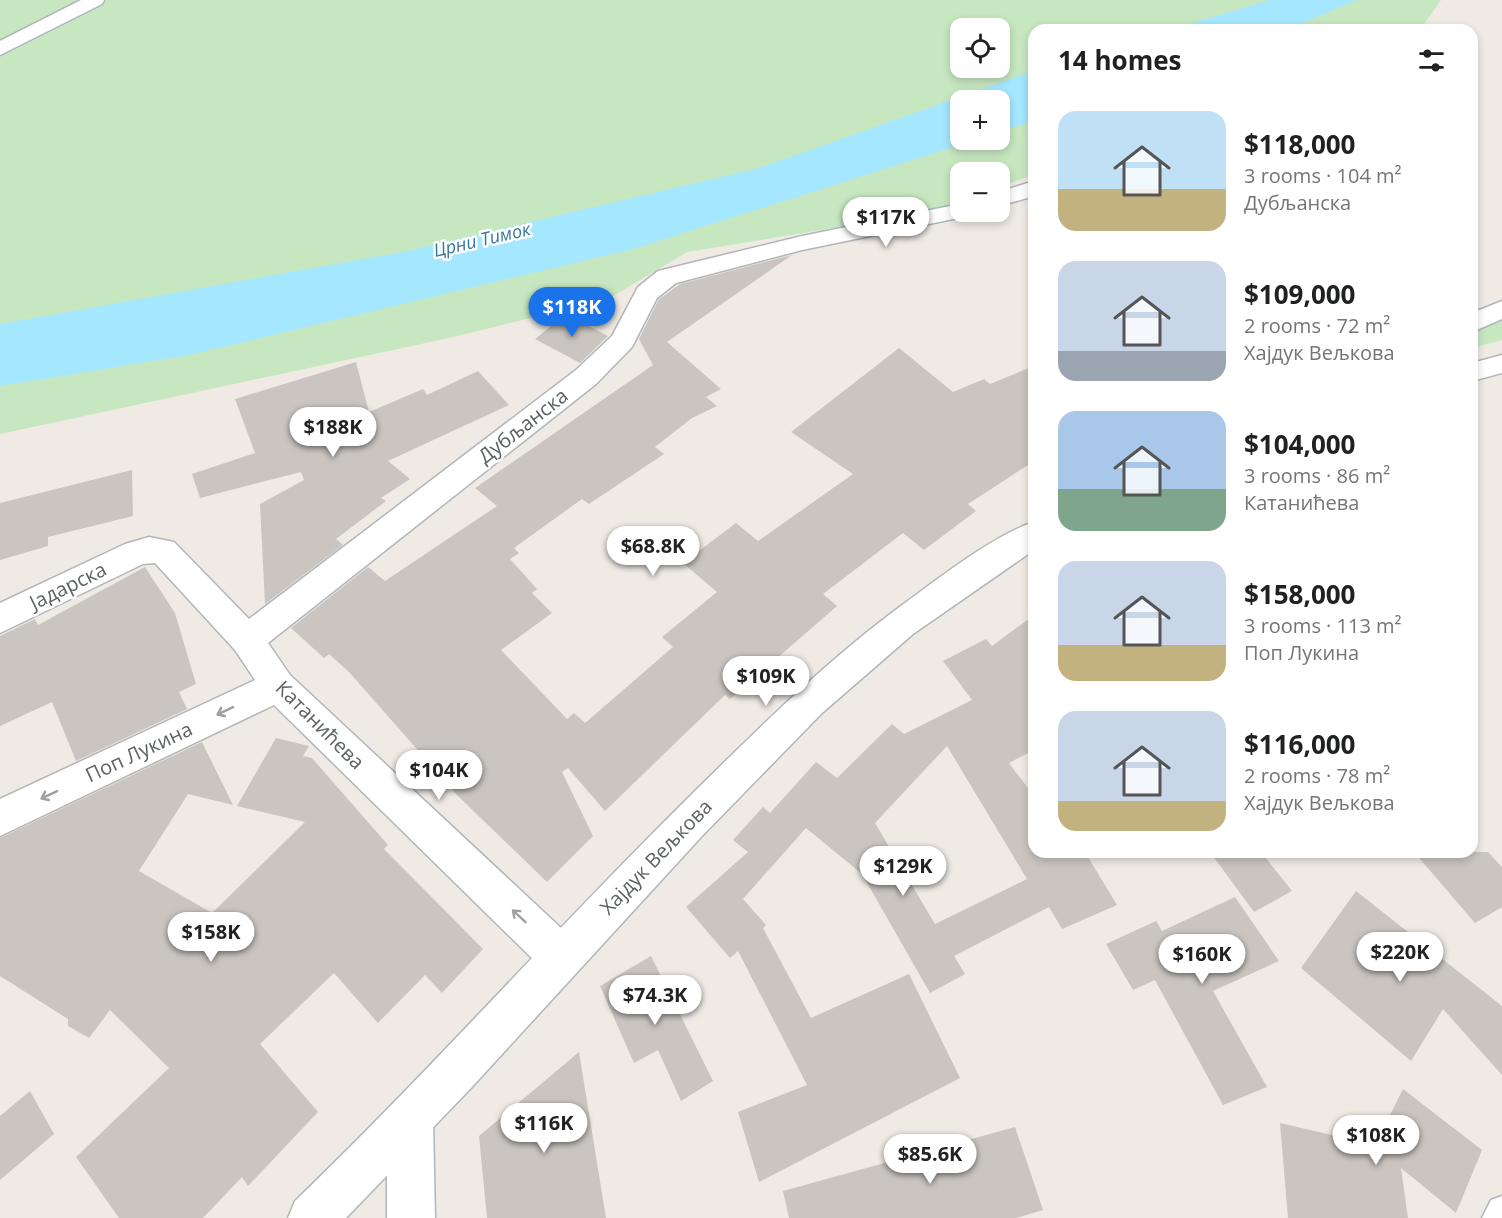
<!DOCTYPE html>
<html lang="en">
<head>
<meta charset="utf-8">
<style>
	:root { --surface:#fff; --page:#f6f6f6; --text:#202124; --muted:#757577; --accent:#1a73e8 }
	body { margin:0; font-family:"Open Sans",sans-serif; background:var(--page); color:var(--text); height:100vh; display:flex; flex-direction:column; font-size:22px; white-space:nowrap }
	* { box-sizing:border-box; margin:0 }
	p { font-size:20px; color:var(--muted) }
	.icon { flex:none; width:33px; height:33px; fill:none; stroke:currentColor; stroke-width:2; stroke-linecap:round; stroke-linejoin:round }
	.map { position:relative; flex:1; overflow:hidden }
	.details { position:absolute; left:1028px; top:24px; width:450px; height:834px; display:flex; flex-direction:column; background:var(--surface); border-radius:18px; box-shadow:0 3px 9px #0003 }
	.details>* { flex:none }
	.controls { position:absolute; left:950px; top:18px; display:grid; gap:12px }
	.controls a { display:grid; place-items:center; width:60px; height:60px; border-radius:12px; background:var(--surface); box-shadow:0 3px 9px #0003; font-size:30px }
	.price { position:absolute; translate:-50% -51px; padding:0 14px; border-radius:21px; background:#fff; color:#222; font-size:20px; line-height:39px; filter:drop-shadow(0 2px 3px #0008) }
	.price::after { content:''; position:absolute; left:50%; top:36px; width:18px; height:14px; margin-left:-9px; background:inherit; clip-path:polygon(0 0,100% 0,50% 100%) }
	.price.active { background:var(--accent); color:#fff }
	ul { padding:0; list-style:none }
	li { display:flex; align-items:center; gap:18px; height:150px; padding:0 30px }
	li span { display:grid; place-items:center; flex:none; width:168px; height:120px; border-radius:18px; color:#555 }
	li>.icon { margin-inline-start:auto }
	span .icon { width:72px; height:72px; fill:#fffc; stroke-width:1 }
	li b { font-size:26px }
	h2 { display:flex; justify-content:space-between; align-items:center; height:72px; padding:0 30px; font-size:26px }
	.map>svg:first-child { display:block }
	.green { fill:#c6e7c0; fill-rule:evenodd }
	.water { fill:#a4e7ff }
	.building { fill:#cac5c0; fill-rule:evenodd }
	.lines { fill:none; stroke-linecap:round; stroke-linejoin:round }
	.service-casing { stroke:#b1b6b9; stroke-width:3 }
	.minor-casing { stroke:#b1b6b9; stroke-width:3 }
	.tertiary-casing { stroke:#b1b6b9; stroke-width:3 }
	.service { fill:#fff; fill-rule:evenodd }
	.minor { fill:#fff; fill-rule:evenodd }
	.tertiary { fill:#fff; fill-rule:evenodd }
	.oneway { stroke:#9da0a3 }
	.labels { text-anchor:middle; stroke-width:5; stroke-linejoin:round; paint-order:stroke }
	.far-water-label { font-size:18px; font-style:italic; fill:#367899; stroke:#fff }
	.street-label { font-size:20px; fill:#5c6165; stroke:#fff }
</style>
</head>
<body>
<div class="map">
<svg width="1502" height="1218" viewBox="0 0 1502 1218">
	<rect width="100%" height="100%" fill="#efeae4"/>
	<path class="green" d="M 0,0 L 1441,0 L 1420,30 L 1034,30 L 1033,175 L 999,187 L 999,172 L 960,172 L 960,201 L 931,212 L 687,252 L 608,299 L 449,338 L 0,434 ZM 960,28 L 999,28 L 999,68 L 960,68 ZM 960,100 L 999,100 L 999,140 L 960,140 Z
		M 1502,317 L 1502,340 L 1472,348 L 1472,330 Z"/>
	<path class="water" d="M 1270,0 L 1357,0 L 1285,30 L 1169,30 Z
		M 1033,71 L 1033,121 L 999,132 L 999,100 L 960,100 L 960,140 L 976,140 L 633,249 L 189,355 L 0,386 L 0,324 L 403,252 L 759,168 Z"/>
	<path class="building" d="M 792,255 L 667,342 L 721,389 L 706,397 L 717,406 L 692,418 L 655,447 L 664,454 L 589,504 L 582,499 L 514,548 L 519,553 L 510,559 L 537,589 L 532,593 L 552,613 L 501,650 L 567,719 L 574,713 L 585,723 L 673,647 L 662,637 L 717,592 L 683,563 L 736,523 L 758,541 L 853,474 L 791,432 L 899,348 L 953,392 L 984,379 L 990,384 L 1034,366 L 1034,461 L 968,504 L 976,511 L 924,550 L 903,533 L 823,594 L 837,606 L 730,699 L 725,695 L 605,811 L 568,768 L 562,772 L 593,836 L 547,882 L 459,797 L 349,672 L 329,654 L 324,658 L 291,628 L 368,567 L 385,581 L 497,506 L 475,488 L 653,365 L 639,339 L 659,299 L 665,295 L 680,284 Z
		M 566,314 L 608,336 L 580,363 L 535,339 Z
		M 356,362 L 369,412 L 423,389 L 427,395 L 478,371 L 509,405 L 388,461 L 410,479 L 381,498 L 386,501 L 336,539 L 343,545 L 265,604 L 260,504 L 304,480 L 301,472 L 200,498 L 192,474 L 255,453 L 235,399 Z
		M 132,470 L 133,516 L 48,537 L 48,546 L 0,560 L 0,503 Z
		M 145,567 L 175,613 L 196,684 L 179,692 L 187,709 L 76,761 L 52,702 L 0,726 L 0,636 L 35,619 L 38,625 Z
		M 1034,615 L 1034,750 L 1009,763 L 1034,796 L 1034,852 L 1085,852 L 1117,905 L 1062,929 L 1049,907 L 954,956 L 965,974 L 930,993 L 862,874 L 806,828 L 743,899 L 766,925 L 763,928 L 811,1018 L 909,974 L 960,1078 L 759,1182 L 738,1112 L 807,1085 L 738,951 L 730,958 L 686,907 L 748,852 L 733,840 L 763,807 L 770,813 L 816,762 L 837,778 L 892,724 L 904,734 L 972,700 L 943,661 L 986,639 L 992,646 ZM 947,746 L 1027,879 L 935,924 L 875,823 Z
		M 276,738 L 309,746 L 303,756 L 312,758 L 388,845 L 384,849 L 483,949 L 442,993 L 425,975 L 378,1023 L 334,973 L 260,1044 L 318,1112 L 248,1186 L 242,1177 L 203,1218 L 119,1218 L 76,1157 L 169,1068 L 110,1010 L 89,1038 L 68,1026 L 68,1019 L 0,976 L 0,838 L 202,742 L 233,805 L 188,794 L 139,871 L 212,913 L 305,822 L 237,806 Z
		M 1210,852 L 1261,852 L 1292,891 L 1254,912 Z
		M 1414,852 L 1488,852 L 1502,867 L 1502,907 L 1475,923 Z
		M 1356,891 L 1502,1006 L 1502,1075 L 1443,1009 L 1411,1061 L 1301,968 Z
		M 1235,897 L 1279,961 L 1213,991 L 1267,1087 L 1223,1105 L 1155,980 L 1133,990 L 1106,944 L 1156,921 L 1162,931 Z
		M 651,956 L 713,1081 L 681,1101 L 658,1050 L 634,1063 L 600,986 Z
		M 579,1052 L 606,1218 L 487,1218 L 479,1136 Z
		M 1403,1089 L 1482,1150 L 1456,1213 L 1401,1168 L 1408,1218 L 1288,1218 L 1280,1123 L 1375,1145 Z
		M 30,1091 L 54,1134 L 0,1180 L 0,1116 Z
		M 1015,1127 L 1043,1210 L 1016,1218 L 789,1218 L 783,1191 Z"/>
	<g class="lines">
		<g class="service-casing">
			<path id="service" d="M 1502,1196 L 1502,1218 L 1482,1218 L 1491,1200 Z"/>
		</g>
		<g class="minor-casing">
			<path id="minor" d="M 81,0 L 104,0 L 102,4 L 0,55 L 0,41 Z
				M 1034,181 L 1034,196 L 999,206 L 999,192 Z
				M 960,204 L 960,212 L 971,212 L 968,216 L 802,250 L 676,283 L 657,298 L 632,347 L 596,384 L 268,643 L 290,675 L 576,942 L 582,957 L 576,972 L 561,978 L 546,972 L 274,705 L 0,836 L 0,799 L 255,680 L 235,650 L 155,563 L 143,564 L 0,633 L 0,603 L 125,544 L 149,537 L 174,542 L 249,619 L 576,370 L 612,336 L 638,287 L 658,271 L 802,236 Z
				M 410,1097 L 426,1104 L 433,1120 L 435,1218 L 387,1218 L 387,1120 L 394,1104 Z"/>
		</g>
		<g class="tertiary-casing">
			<path id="tertiary" d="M 1502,301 L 1502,319 L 1472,332 L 1472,313 Z
				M 1502,355 L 1502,373 L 1472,381 L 1472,363 Z
				M 1034,522 L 1034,550 L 913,634 L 822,713 L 702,836 L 471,1088 L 346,1218 L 288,1218 L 295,1201 C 431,1070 556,928 691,795 C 760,727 827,660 905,603 C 939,578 996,534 1034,522 Z"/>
		</g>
		<use href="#service" class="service"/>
		<use href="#minor" class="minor"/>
		<use href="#tertiary" class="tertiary"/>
	</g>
	<defs><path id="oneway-shaft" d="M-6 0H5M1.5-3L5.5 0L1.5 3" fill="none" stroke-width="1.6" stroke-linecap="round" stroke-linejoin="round" transform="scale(1.5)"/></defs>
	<g class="oneway">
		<use href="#oneway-shaft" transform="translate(225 711) rotate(155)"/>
		<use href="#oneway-shaft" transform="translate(49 795) rotate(155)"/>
		<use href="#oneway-shaft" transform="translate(519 916) rotate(-137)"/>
	</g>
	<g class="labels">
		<g class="far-water-label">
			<text transform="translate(482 240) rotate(-13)" y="6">Црни Тимок</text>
		</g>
		<g class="street-label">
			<text transform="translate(523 426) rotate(-38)" y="7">Дубљанска</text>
			<text transform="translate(68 586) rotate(-26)" y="7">Јадарска</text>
			<text transform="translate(320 725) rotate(45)" y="7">Катанићева</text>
			<text transform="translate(139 752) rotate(-25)" y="7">Поп Лукина</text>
			<text transform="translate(656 857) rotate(-46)" y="7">Хајдук Вељкова</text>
		</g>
	</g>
</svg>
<div class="controls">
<a><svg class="icon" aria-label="locate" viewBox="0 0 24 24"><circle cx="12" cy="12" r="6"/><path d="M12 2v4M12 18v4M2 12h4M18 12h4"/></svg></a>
<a>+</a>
<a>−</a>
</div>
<b class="price" style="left:886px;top:248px">$117K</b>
<b class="price active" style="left:572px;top:338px">$118K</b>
<b class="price" style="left:333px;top:458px">$188K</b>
<b class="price" style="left:653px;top:577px">$68.8K</b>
<b class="price" style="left:766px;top:707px">$109K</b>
<b class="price" style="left:439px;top:801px">$104K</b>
<b class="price" style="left:903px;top:897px">$129K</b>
<b class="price" style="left:211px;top:963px">$158K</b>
<b class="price" style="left:1400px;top:983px">$220K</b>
<b class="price" style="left:1202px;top:985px">$160K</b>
<b class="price" style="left:655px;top:1026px">$74.3K</b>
<b class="price" style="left:544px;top:1154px">$116K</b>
<b class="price" style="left:1376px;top:1166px">$108K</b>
<b class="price" style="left:930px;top:1185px">$85.6K</b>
<section class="details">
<h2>14 homes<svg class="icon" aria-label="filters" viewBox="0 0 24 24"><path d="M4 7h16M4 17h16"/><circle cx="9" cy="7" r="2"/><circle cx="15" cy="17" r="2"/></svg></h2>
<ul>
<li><span style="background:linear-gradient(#bfe0f5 65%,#c2b280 0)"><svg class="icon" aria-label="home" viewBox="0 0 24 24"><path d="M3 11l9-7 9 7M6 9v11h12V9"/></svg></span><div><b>$118,000</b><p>3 rooms · 104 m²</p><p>Дубљанска</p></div></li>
<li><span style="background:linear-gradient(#c9d6e8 75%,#9aa5b1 0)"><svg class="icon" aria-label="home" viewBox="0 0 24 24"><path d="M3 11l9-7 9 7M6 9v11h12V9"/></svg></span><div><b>$109,000</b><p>2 rooms · 72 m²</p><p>Хајдук Вељкова</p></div></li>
<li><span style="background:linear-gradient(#a9c7e8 65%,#7fa58c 0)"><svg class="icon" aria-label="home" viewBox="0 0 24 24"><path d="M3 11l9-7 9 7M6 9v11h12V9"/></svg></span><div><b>$104,000</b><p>3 rooms · 86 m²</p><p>Катанићева</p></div></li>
<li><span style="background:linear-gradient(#c9d6e8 70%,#c2b280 0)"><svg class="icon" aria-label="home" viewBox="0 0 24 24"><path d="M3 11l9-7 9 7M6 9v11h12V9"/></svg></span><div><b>$158,000</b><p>3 rooms · 113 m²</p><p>Поп Лукина</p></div></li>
<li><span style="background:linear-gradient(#c9d6e8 75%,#c2b280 0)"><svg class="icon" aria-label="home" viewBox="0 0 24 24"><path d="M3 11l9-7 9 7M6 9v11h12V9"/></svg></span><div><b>$116,000</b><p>2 rooms · 78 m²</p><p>Хајдук Вељкова</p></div></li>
</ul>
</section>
</div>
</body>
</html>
